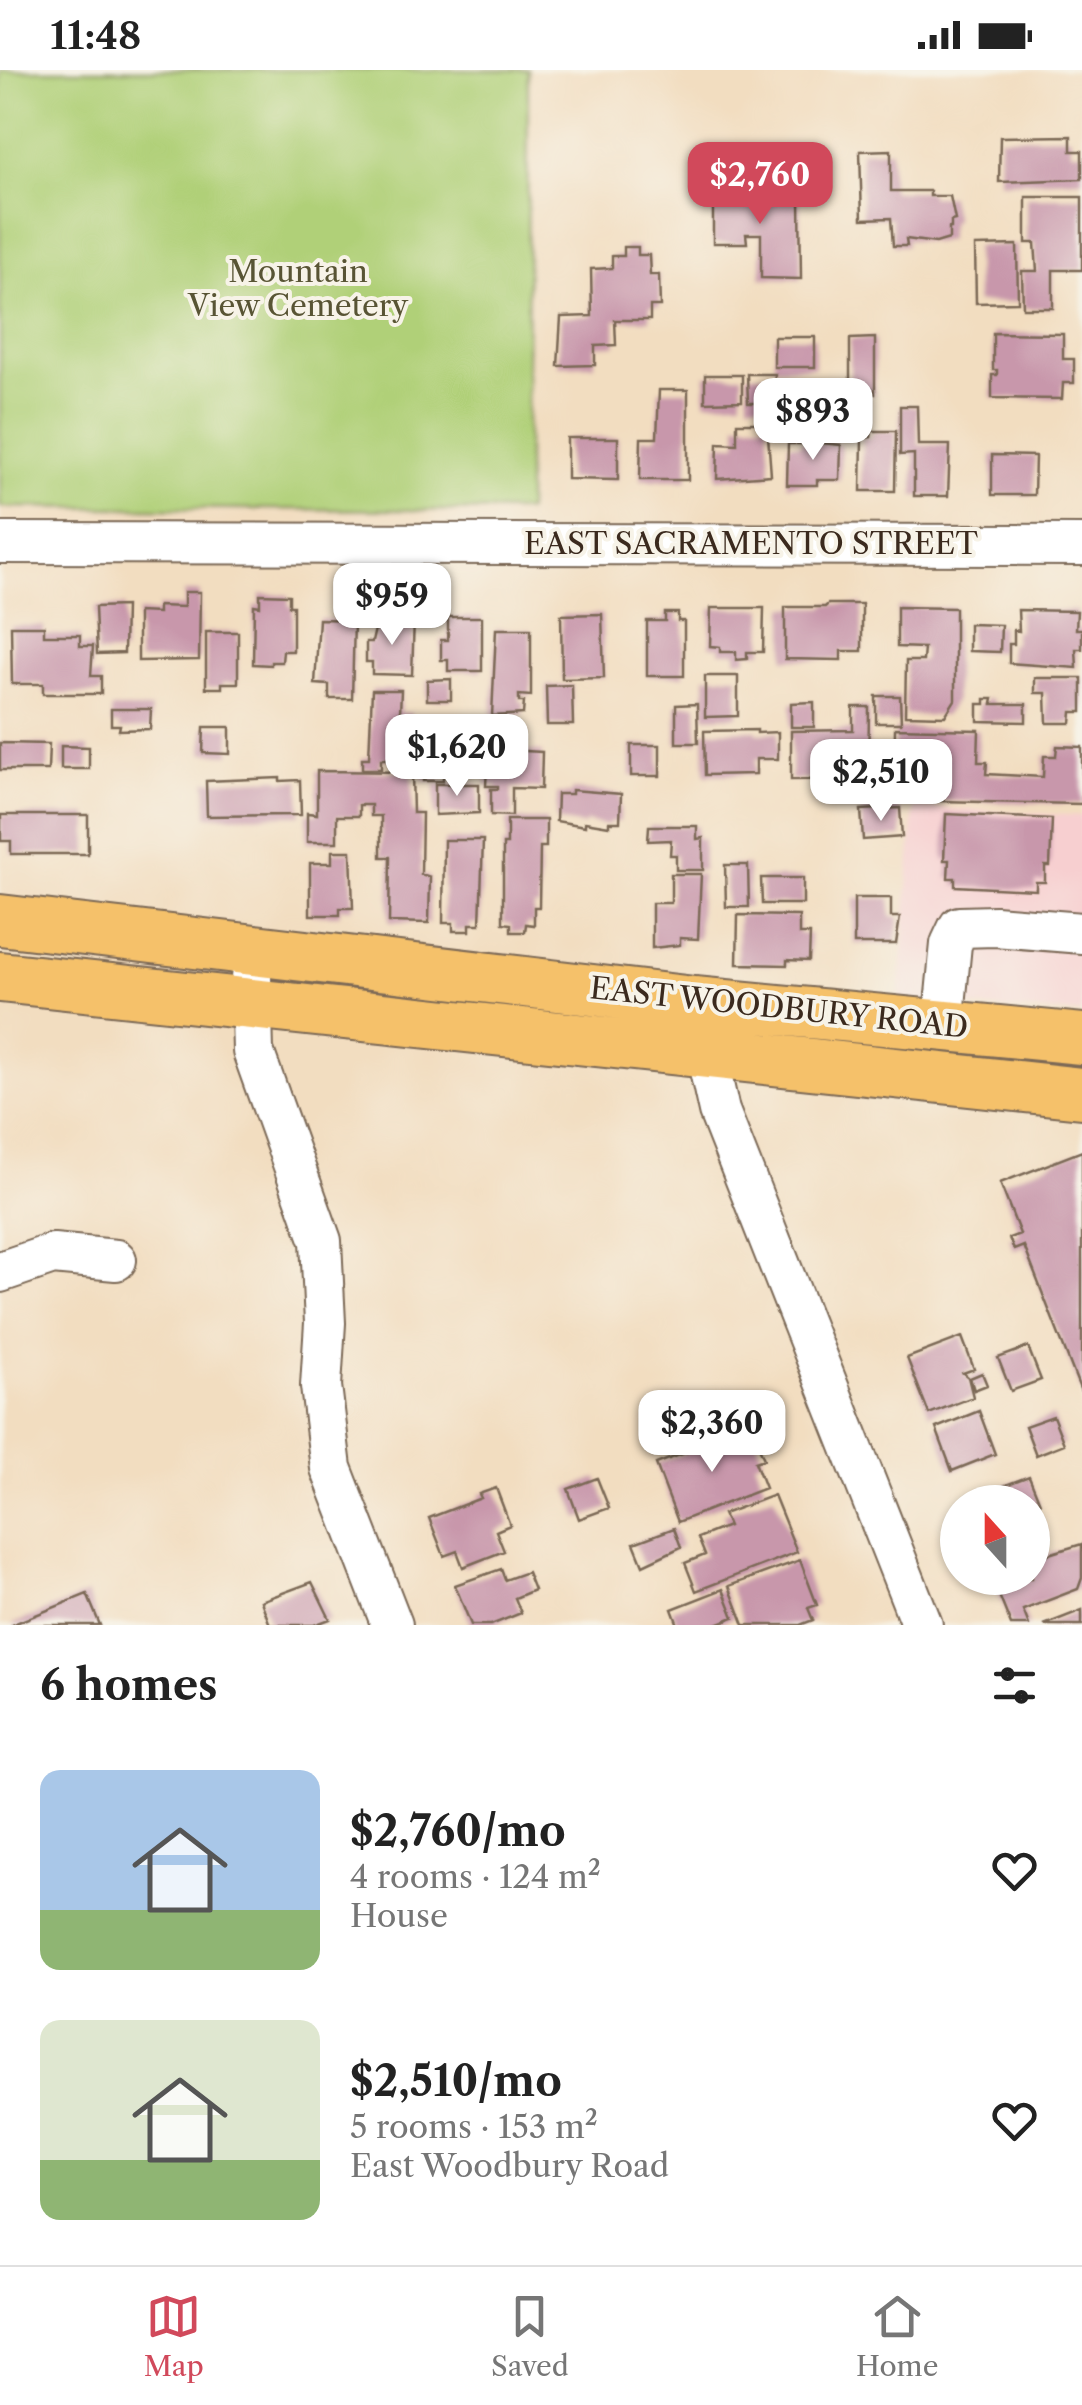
<!DOCTYPE html>
<html lang="en">
<head>
<meta charset="utf-8">
<style>
	:root { --surface:#fff; --page:#f6f6f6; --text:#222; --muted:#767676; --line:#e0e0e0; --accent:#d1495b }
	body { margin:0; font-family:"Libre Caslon Text",serif; background:var(--page); color:var(--text); height:100vh; display:flex; flex-direction:column; font-size:38px; white-space:nowrap }
	* { box-sizing:border-box; margin:0 }
	p { font-size:32px; color:var(--muted) }
	.icon { flex:none; width:55px; height:55px; fill:none; stroke:currentColor; stroke-width:2; stroke-linecap:round; stroke-linejoin:round }
	.map { position:relative; height:1555px; overflow:hidden }
	.details { display:flex; flex-direction:column; background:var(--surface); flex:1 }
	.details>* { flex:none }
	.needle { width:65px; rotate:339deg }
	.tools { position:absolute; left:940px; top:1415px; display:grid; gap:20px }
	.tools a { display:grid; place-items:center; width:110px; height:110px; border-radius:50%; background:var(--surface); box-shadow:0 2px 8px #0004; font-size:50px }
	.price { position:absolute; translate:-50% -85px; padding:0 22px; border-radius:20px; background:#fff; color:#222; font-size:32px; line-height:65px; filter:drop-shadow(0 2px 5px #0008) }
	.price::after { content:''; position:absolute; left:50%; top:60px; width:30px; height:22px; margin-left:-15px; background:inherit; clip-path:polygon(0 0,100% 0,50% 100%) }
	.price.on { background:var(--accent); color:#fff }
	ul { padding:0; list-style:none }
	li { display:flex; align-items:center; gap:30px; height:250px; padding:0 40px }
	li span { display:grid; place-items:center; flex:none; width:280px; height:200px; border-radius:20px; color:#555 }
	li>.icon { margin-inline-start:auto }
	span .icon { width:120px; height:120px; fill:#fffc; stroke-width:1 }
	li b { font-size:42px }
	h2 { display:flex; justify-content:space-between; align-items:center; height:120px; padding:0 40px; font-size:42px }
	.status { display:flex; justify-content:space-between; align-items:center; height:70px; padding:0 50px; background:var(--surface); direction:ltr }
	.status svg { height:28px; fill:currentColor }
	.menu { display:flex; justify-content:space-around; align-items:center; height:140px; border-top:2px solid var(--line); background:var(--surface); font-size:28px; color:var(--muted) }
	.menu a { display:grid; justify-items:center; gap:5px }
	.menu .on { color:var(--accent) }
	.map>svg:first-child { display:block }
	.built { fill:#f7cfd0 }
	.green { fill:#b0d078; stroke:#767d4b; stroke-width:2.5 }
	.building { fill:#c897ab }
	.lines { fill:none; stroke-linecap:round; stroke-linejoin:round }
	.minor-casing { stroke:#7b6957; stroke-width:44 }
	.major-casing { stroke:#7b6957; stroke-width:54 }
	.minor { stroke:#fff; stroke-width:40 }
	.major { stroke:#f5c16b; stroke-width:50 }
	.labels { text-anchor:middle; stroke-width:8; stroke-linejoin:round; paint-order:stroke }
	.park-label { font-size:30px; fill:#585434; stroke:#f7f3e8 }
	.street-label { font-size:30px; fill:#3b2a1e; stroke:#f7f3e8 }
</style>
</head>
<body>
<div class="status"><b>11:48</b><svg viewBox="0 0 49 12"><path d="M0 12V9h3v3zM5 12V6h3v6zM10 12V3h3v9zM15 12V0h3v12zM26 1h20v11H26zM47 4h2v5h-2z"/></svg></div>
<div class="map">
<svg width="1082" height="1555" viewBox="0 0 1082 1555">
	<rect width="100%" height="100%" fill="#f7f3e8"/>
	<filter id="ink" filterUnits="userSpaceOnUse"><feTurbulence type="fractalNoise" baseFrequency=".01" numOctaves="2"/><feDisplacementMap in="SourceGraphic" scale="20" xChannelSelector="R" yChannelSelector="G"/><feConvolveMatrix kernelMatrix="1 2 1 2 8 2 1 2 1" color-interpolation-filters="sRGB"/></filter>
	<filter id="wash" filterUnits="userSpaceOnUse"><feTurbulence type="fractalNoise" baseFrequency=".0048" numOctaves="4" result="noise"/><feDisplacementMap in="SourceGraphic" scale="40" xChannelSelector="R" yChannelSelector="G"/><feGaussianBlur stdDeviation="2.25" result="paint"/><feColorMatrix in="noise" values="0 0 0 0 0 0 0 0 0 0 0 0 0 0 0 0 0 1.4 0 .05"/><feComposite in="paint" operator="in"/></filter>
	<g filter="url(#wash)">
		<rect width="100%" height="100%" fill="#f2ddc0"/>
		<path class="built" d="M 914,737 L 1082,746 L 1082,944 L 899,932 Z"/>
		<path class="green" d="M 0,0 L 528,0 L 527,441 L 0,437 Z"/>
		<g id="blocks">
			<path class="building" d="M 1071,66 L 1071,81 L 1082,81 L 1082,109 L 999,112 L 1000,67 Z
				M 891,80 L 891,121 L 930,121 L 930,126 L 950,126 L 955,150 L 951,151 L 951,158 L 949,158 L 949,169 L 936,173 L 906,169 L 907,176 L 893,176 L 891,148 L 862,149 L 860,81 Z
				M 713,116 L 767,116 L 767,130 L 800,130 L 801,209 L 761,208 L 761,164 L 746,164 L 747,173 L 713,173 Z
				M 1026,127 L 1082,127 L 1082,200 L 1053,200 L 1053,238 L 1023,238 L 1022,201 L 1037,201 L 1035,173 L 1026,173 Z
				M 1017,175 L 1018,232 L 976,233 L 975,176 Z
				M 624,177 L 638,177 L 638,185 L 649,185 L 650,205 L 659,205 L 660,236 L 650,236 L 650,250 L 615,250 L 616,275 L 595,276 L 595,295 L 558,296 L 561,247 L 592,246 L 591,199 L 612,198 L 612,186 L 624,186 Z
				M 993,263 L 1063,264 L 1063,289 L 1074,289 L 1074,313 L 1063,313 L 1062,329 L 992,328 L 992,305 L 997,305 L 997,300 L 993,300 Z
				M 774,267 L 815,267 L 815,297 L 774,297 Z
				M 875,268 L 875,324 L 850,324 L 850,269 Z
				M 747,304 L 775,304 L 774,320 L 807,320 L 808,330 L 801,330 L 802,347 L 774,347 L 773,333 L 748,333 Z
				M 705,305 L 742,305 L 742,331 L 705,332 Z
				M 659,320 L 688,320 L 688,410 L 640,410 L 641,368 L 657,368 Z
				M 900,336 L 917,336 L 918,375 L 950,375 L 948,426 L 914,426 L 914,384 L 900,385 Z
				M 737,353 L 767,353 L 771,405 L 717,409 L 718,373 L 737,374 Z
				M 872,361 L 896,361 L 895,421 L 861,421 L 862,368 L 871,367 Z
				M 567,368 L 618,368 L 618,410 L 567,409 Z
				M 801,371 L 841,375 L 840,410 L 817,410 L 817,415 L 787,415 L 788,374 L 801,374 Z
				M 992,385 L 1035,386 L 1034,425 L 992,425 Z
				M 184,522 L 200,522 L 199,590 L 138,591 L 138,542 L 158,543 L 158,536 L 184,537 Z
				M 260,524 L 289,525 L 289,536 L 293,536 L 293,581 L 283,581 L 282,592 L 271,592 L 271,595 L 253,594 L 254,535 L 260,536 Z
				M 828,534 L 862,534 L 862,581 L 841,581 L 841,590 L 785,589 L 785,537 L 825,537 Z
				M 125,536 L 124,583 L 97,584 L 95,537 Z
				M 897,537 L 955,538 L 955,630 L 945,646 L 905,645 L 906,591 L 923,591 L 924,578 L 897,577 Z
				M 711,538 L 764,538 L 763,582 L 747,582 L 747,589 L 736,590 L 736,582 L 720,582 L 720,577 L 710,576 Z
				M 1018,540 L 1077,541 L 1076,559 L 1082,559 L 1082,579 L 1076,579 L 1077,598 L 1009,593 L 1009,574 L 1014,574 L 1014,560 L 1019,561 Z
				M 665,543 L 678,543 L 678,551 L 684,551 L 684,606 L 647,606 L 647,551 L 665,551 Z
				M 602,544 L 604,608 L 562,609 L 561,545 Z
				M 386,547 L 414,548 L 412,605 L 372,604 L 372,592 L 366,592 L 366,572 L 372,572 L 375,559 L 385,560 Z
				M 448,547 L 482,547 L 482,601 L 448,601 L 448,590 L 441,590 L 441,570 L 448,570 Z
				M 319,549 L 354,550 L 352,629 L 329,629 L 329,615 L 315,614 Z
				M 969,554 L 1001,555 L 1000,582 L 969,581 Z
				M 11,556 L 44,556 L 44,565 L 80,565 L 80,576 L 93,576 L 91,606 L 101,606 L 101,624 L 43,624 L 43,614 L 12,614 Z
				M 496,559 L 531,559 L 531,626 L 519,625 L 519,632 L 524,632 L 523,644 L 492,646 Z
				M 206,562 L 238,562 L 238,613 L 222,613 L 222,618 L 206,618 Z
				M 705,606 L 738,606 L 738,646 L 705,647 Z
				M 1035,608 L 1082,608 L 1082,642 L 1072,642 L 1071,653 L 1047,653 L 1046,623 L 1035,623 Z
				M 451,609 L 451,630 L 427,630 L 427,610 Z
				M 572,615 L 573,655 L 547,655 L 546,616 Z
				M 372,620 L 401,620 L 400,643 L 411,643 L 410,689 L 381,689 L 381,699 L 362,699 L 362,688 L 369,688 Z
				M 876,626 L 900,626 L 901,653 L 876,653 Z
				M 985,629 L 993,629 L 992,634 L 1026,634 L 1026,652 L 978,651 L 978,634 L 985,634 Z
				M 814,632 L 814,657 L 791,657 L 791,633 Z
				M 697,634 L 698,673 L 676,673 L 676,635 Z
				M 853,637 L 869,637 L 868,709 L 791,710 L 791,661 L 853,660 Z
				M 111,639 L 151,639 L 150,659 L 119,660 L 120,655 L 111,655 Z
				M 204,657 L 230,657 L 230,684 L 203,683 Z
				M 895,658 L 979,660 L 978,692 L 987,692 L 986,704 L 1043,707 L 1044,686 L 1056,686 L 1057,676 L 1082,677 L 1082,734 L 939,731 L 939,724 L 894,723 Z
				M 757,660 L 757,663 L 778,662 L 778,689 L 756,689 L 756,704 L 705,705 L 704,661 Z
				M 0,673 L 49,674 L 48,700 L 0,700 Z
				M 631,675 L 660,675 L 660,706 L 631,706 Z
				M 61,676 L 89,677 L 89,699 L 61,699 Z
				M 423,677 L 443,677 L 443,711 L 423,711 Z
				M 488,679 L 542,682 L 541,719 L 512,718 L 512,746 L 491,745 L 491,719 L 498,719 L 498,716 L 486,716 Z
				M 317,701 L 412,702 L 413,743 L 422,743 L 421,804 L 430,807 L 429,853 L 389,852 L 390,787 L 381,787 L 381,746 L 371,746 L 371,735 L 359,735 L 359,746 L 337,746 L 337,772 L 307,772 L 307,743 L 317,744 Z
				M 280,708 L 280,711 L 300,710 L 301,745 L 207,746 L 206,711 Z
				M 435,714 L 479,714 L 479,743 L 435,745 Z
				M 572,720 L 621,724 L 620,752 L 609,752 L 609,756 L 585,752 L 585,756 L 556,751 L 557,724 L 572,724 Z
				M 900,738 L 902,767 L 863,770 L 861,740 Z
				M 946,744 L 1052,749 L 1050,796 L 1045,796 L 1045,812 L 1036,812 L 1036,820 L 955,816 L 955,808 L 948,808 L 949,790 L 944,790 Z
				M 1,745 L 88,745 L 88,784 L 11,784 L 11,771 L 1,771 Z
				M 507,750 L 546,750 L 546,777 L 540,777 L 539,837 L 534,837 L 534,855 L 526,854 L 525,862 L 511,862 L 511,854 L 503,853 L 503,774 L 507,774 Z
				M 649,756 L 697,756 L 697,769 L 703,768 L 703,800 L 676,800 L 676,785 L 670,785 L 671,770 L 648,771 Z
				M 444,770 L 483,770 L 480,854 L 470,854 L 470,861 L 453,861 L 453,853 L 443,853 Z
				M 332,781 L 351,781 L 353,838 L 340,838 L 340,845 L 310,845 L 310,793 L 332,793 Z
				M 725,795 L 748,795 L 749,837 L 726,837 Z
				M 671,804 L 701,804 L 698,869 L 680,868 L 680,875 L 652,878 L 652,833 L 671,833 Z
				M 761,808 L 803,808 L 803,834 L 762,834 Z
				M 854,828 L 891,828 L 891,847 L 900,847 L 896,874 L 854,874 Z
				M 738,845 L 799,846 L 799,864 L 810,864 L 809,891 L 787,890 L 787,895 L 737,894 Z
				M 1082,1081 L 1082,1324 L 1024,1176 L 1014,1180 L 1009,1168 L 1020,1164 L 1000,1113 Z
				M 962,1267 L 974,1299 L 963,1303 L 968,1307 L 973,1327 L 929,1344 L 907,1288 Z
				M 1028,1277 L 1041,1310 L 1011,1321 L 998,1288 Z
				M 982,1303 L 987,1315 L 974,1320 L 970,1308 Z
				M 979,1341 L 995,1384 L 952,1401 L 936,1358 Z
				M 1053,1346 L 1064,1374 L 1036,1385 L 1025,1356 Z
				M 743,1361 L 748,1373 L 756,1370 L 764,1389 L 755,1392 L 765,1418 L 678,1452 L 656,1394 Z
				M 1029,1406 L 1040,1433 L 1035,1434 L 1048,1466 L 1032,1472 L 1032,1432 L 989,1432 L 985,1423 Z
				M 597,1408 L 609,1438 L 579,1449 L 568,1419 Z
				M 496,1418 L 510,1455 L 496,1461 L 504,1481 L 463,1497 L 457,1481 L 444,1486 L 429,1448 L 481,1428 L 479,1424 Z
				M 774,1425 L 797,1482 L 696,1521 L 685,1493 L 705,1485 L 698,1468 L 728,1456 L 723,1444 Z
				M 674,1458 L 681,1477 L 643,1495 L 634,1473 Z
				M 1082,1474 L 1082,1508 L 1078,1519 L 1023,1540 L 1029,1555 L 1011,1555 L 992,1508 L 1032,1508 L 1032,1489 Z
				M 800,1490 L 817,1535 L 808,1538 L 813,1550 L 800,1555 L 744,1555 L 729,1516 Z
				M 501,1499 L 505,1510 L 527,1502 L 534,1520 L 515,1528 L 521,1543 L 491,1555 L 471,1555 L 455,1515 Z
				M 312,1512 L 330,1549 L 314,1555 L 270,1555 L 261,1531 Z
				M 723,1519 L 734,1547 L 714,1555 L 678,1555 L 672,1539 Z
				M 87,1524 L 100,1555 L 11,1555 Z
				M 1082,1540 L 1082,1555 L 1044,1555 Z"/>
		</g>
	</g>
	<g filter="url(#ink)">
		<use href="#blocks" fill-opacity="0" stroke="#7b6957" stroke-width="2.5"/>
		<g class="lines">
			<g class="minor-casing">
				<path id="minor" d="M 0,473 L 1082,475
					M 251,908 L 253,981 L 321,1171 L 325,1253 L 321,1316 L 331,1398 L 392,1555
					M 700,955 L 719,1041 L 922,1555
					M 943,956 L 951,874 L 959,857 L 995,856 L 1082,863
					M 0,1202 L 53,1184 L 116,1190"/>
			</g>
			<g class="major-casing">
				<path id="major" d="M 0,850 L 694,932 L 1082,969
					M 0,907 L 1082,1023"/>
			</g>
			<use href="#minor" class="minor"/>
			<use href="#major" class="major"/>
		</g>
	</g>
	<g class="labels">
		<g class="park-label">
			<text x="298" y="212">Mountain<tspan x="298" dy="34">View Cemetery</tspan></text>
		</g>
		<g class="street-label">
			<text x="751" y="484">EAST SACRAMENTO STREET</text>
			<text transform="translate(779 938) rotate(6)" y="10">EAST WOODBURY ROAD</text>
		</g>
	</g>
</svg>
<div class="tools">
<a><svg class="needle" viewBox="-14 -14 28 28"><path d="M0-13l5 13h-10z" fill="#e53935"/><path d="M0 13l5-13h-10z" fill="#767676"/></svg></a>
</div>
<b class="price on" style="left:760px;top:157px">$2,760</b>
<b class="price" style="left:813px;top:393px">$893</b>
<b class="price" style="left:392px;top:578px">$959</b>
<b class="price" style="left:457px;top:729px">$1,620</b>
<b class="price" style="left:881px;top:754px">$2,510</b>
<b class="price" style="left:712px;top:1405px">$2,360</b>
</div>
<section class="details">
<h2>6 homes<svg class="icon" aria-label="filters" viewBox="0 0 24 24"><path d="M4 7h16M4 17h16"/><circle cx="9" cy="7" r="2"/><circle cx="15" cy="17" r="2"/></svg></h2>
<ul>
<li><span style="background:linear-gradient(#a9c7e8 70%,#8fb573 0)"><svg class="icon" aria-label="home" viewBox="0 0 24 24"><path d="M3 11l9-7 9 7M6 9v11h12V9"/></svg></span><div><b>$2,760/mo</b><p>4 rooms · 124 m²</p><p>House</p></div><svg class="icon" aria-label="heart" viewBox="0 0 24 24"><path d="M12 20l-8-8c-3-5 5-10 8-4 3-6 11-1 8 4z"/></svg></li>
<li><span style="background:linear-gradient(#dfe7d0 70%,#8fb573 0)"><svg class="icon" aria-label="home" viewBox="0 0 24 24"><path d="M3 11l9-7 9 7M6 9v11h12V9"/></svg></span><div><b>$2,510/mo</b><p>5 rooms · 153 m²</p><p>East Woodbury Road</p></div><svg class="icon" aria-label="heart" viewBox="0 0 24 24"><path d="M12 20l-8-8c-3-5 5-10 8-4 3-6 11-1 8 4z"/></svg></li>
</ul>
</section>
<nav class="menu">
<a class="on"><svg class="icon" aria-label="map" viewBox="0 0 24 24"><path d="M3 6l6-2 6 2 6-2v14l-6 2-6-2-6 2zM9 4v14M15 6v14"/></svg>Map</a>
<a><svg class="icon" aria-label="saved" viewBox="0 0 24 24"><path d="M7 4h10v16l-5-4-5 4z"/></svg>Saved</a>
<a><svg class="icon" aria-label="home" viewBox="0 0 24 24"><path d="M3 11l9-7 9 7M6 9v11h12V9"/></svg>Home</a>
</nav>
</body>
</html>
